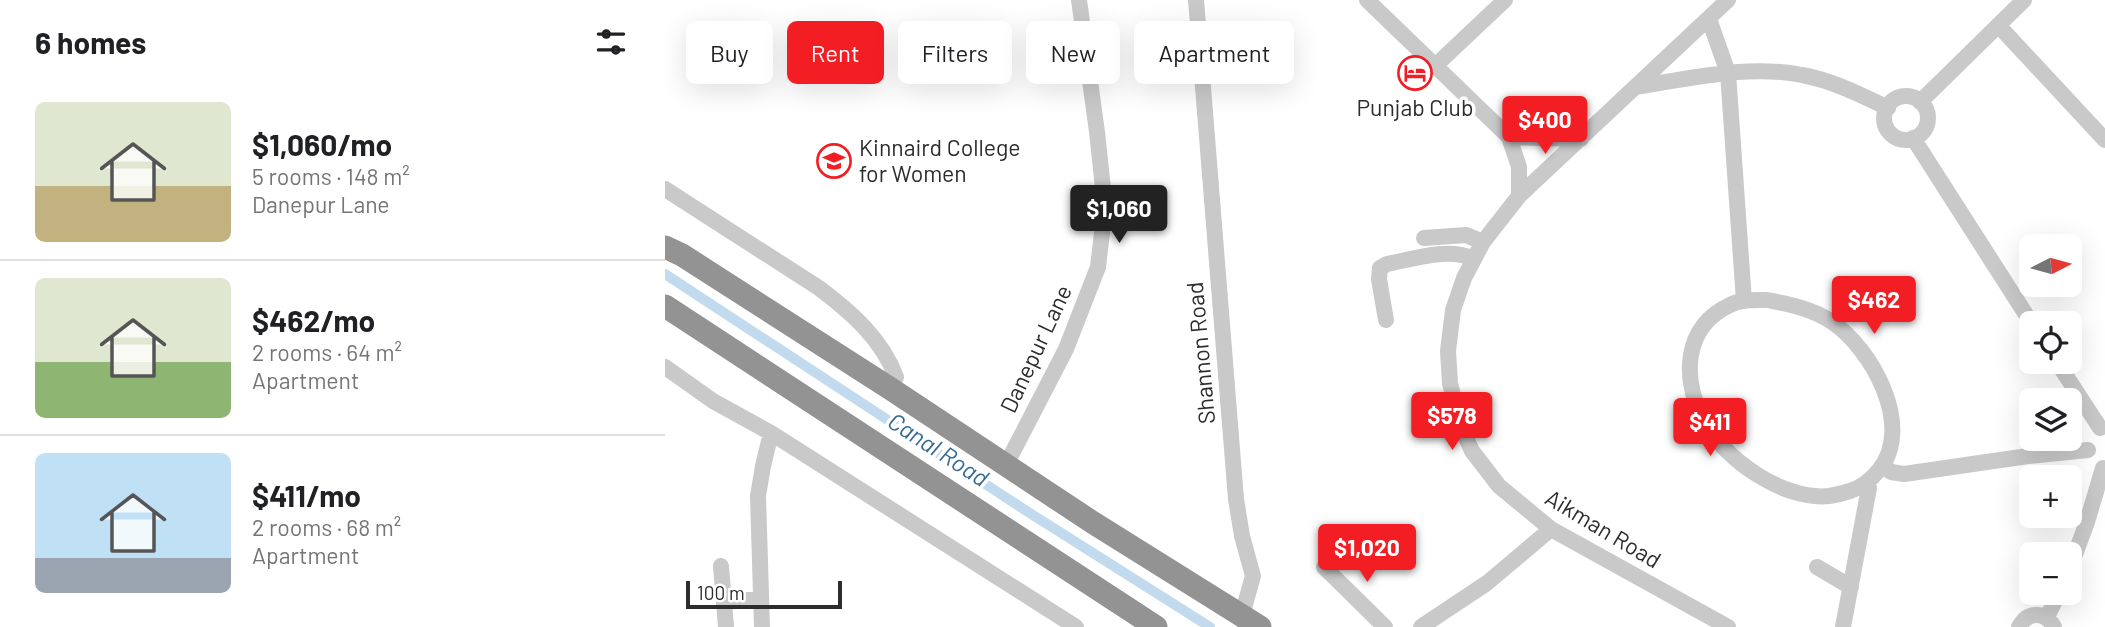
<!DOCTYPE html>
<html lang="en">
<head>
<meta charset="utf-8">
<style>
	:root { --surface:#fff; --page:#f2f2f2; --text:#202124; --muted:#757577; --line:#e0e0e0; --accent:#f31e24 }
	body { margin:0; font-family:Barlow,sans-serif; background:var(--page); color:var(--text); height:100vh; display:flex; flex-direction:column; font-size:26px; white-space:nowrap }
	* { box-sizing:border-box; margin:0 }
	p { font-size:23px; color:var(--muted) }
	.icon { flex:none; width:38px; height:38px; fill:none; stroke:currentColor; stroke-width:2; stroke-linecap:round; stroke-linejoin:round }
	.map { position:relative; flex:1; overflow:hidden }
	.drawer { display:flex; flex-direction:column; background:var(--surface); width:665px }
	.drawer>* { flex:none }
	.banner { position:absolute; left:21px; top:21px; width:665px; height:63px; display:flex; gap:14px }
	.needle { width:46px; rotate:84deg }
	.fabs { position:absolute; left:1354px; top:234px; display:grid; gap:14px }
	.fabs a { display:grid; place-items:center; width:63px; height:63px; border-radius:10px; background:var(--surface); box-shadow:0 7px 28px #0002; font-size:35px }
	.scale { position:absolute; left:21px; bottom:18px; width:156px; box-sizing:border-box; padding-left:7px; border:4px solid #2c2c2c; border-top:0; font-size:19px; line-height:24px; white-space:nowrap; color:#2c2c2c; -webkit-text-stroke:5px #fff; paint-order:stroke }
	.price { position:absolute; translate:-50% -60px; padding:0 16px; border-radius:7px; background:var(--accent); color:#fff; font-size:23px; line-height:46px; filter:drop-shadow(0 2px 4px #0008) }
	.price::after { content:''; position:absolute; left:50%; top:42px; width:21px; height:16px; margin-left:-10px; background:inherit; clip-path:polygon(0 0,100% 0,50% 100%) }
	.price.on { background:#222; color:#fff }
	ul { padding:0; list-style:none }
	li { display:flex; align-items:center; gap:21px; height:175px; padding:0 35px }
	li+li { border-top:2px solid var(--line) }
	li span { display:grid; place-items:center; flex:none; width:196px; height:140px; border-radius:10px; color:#555 }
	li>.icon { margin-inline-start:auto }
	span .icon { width:84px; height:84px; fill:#fffc; stroke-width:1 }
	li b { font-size:30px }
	h2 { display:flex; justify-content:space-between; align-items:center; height:84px; padding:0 35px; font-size:30px }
	.tag { padding:0 24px; border-radius:10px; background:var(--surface); box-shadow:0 7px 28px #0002; font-size:24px; line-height:63px }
	.tag.on { background:var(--accent); color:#fff }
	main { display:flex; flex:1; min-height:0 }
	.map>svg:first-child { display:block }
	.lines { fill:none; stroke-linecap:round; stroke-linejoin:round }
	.canal { stroke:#c2daed; stroke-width:10 }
	.minor { stroke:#c9c9c9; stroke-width:16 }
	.highway { stroke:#939393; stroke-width:23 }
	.labels { text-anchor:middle; stroke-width:7; stroke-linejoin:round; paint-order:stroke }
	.poi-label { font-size:23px; fill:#2c2c2c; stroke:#fff }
	.street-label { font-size:23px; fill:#2c2c2c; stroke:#fff }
	.water-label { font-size:24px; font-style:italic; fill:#356a93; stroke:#fff }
</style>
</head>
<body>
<main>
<section class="drawer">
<h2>6 homes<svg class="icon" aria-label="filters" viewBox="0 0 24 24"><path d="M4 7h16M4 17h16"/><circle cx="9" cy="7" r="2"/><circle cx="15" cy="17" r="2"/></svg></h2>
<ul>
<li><span style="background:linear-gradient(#dfe7d0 60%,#c2b280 0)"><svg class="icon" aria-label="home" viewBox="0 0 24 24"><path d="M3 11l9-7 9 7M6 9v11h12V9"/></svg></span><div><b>$1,060/mo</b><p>5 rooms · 148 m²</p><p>Danepur Lane</p></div></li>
<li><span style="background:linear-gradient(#dfe7d0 60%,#8fb573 0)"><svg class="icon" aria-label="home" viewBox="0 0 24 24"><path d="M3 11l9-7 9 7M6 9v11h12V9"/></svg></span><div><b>$462/mo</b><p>2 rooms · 64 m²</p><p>Apartment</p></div></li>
<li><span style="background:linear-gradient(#bfe0f5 75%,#9aa5b1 0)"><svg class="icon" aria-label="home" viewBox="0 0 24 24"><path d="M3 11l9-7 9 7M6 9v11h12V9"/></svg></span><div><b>$411/mo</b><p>2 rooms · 68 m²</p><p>Apartment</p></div></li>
</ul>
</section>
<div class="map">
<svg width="1440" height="627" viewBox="0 0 1440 627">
	<rect width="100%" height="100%" fill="#fff"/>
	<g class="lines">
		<path class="canal" d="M 0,274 L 360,510 L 545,627"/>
		<path class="minor" d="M 531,0 L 571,499 L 577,536 L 588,576 L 577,615
			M 702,0 L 844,137 L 854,167 L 854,196 L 818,242 L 799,278 L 788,310 L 783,351 L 785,383 L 795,424 L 807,451 L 834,486 L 886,529 L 1063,627
			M 1044,19 L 1063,73 L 1079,301
			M 1333,25 L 1440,140
			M 770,66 L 840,0
			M 970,87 C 1024,79 1082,64 1137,75 C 1166,80 1196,95 1223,108
			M1219 118a22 22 0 1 1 44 0a22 22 0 1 1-44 0Z
			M 1255,102 L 1359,0
			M 844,137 L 916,139
			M 1248,138 L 1367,324
			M 0,189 L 154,288 C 186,312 217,339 231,377 L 226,389
			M 854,196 L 1063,0
			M 759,238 L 801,235 L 818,242
			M 1102,300 C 1124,304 1148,309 1167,322 C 1206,348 1250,426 1214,470 C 1206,480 1198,487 1185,491 C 1178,493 1171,495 1164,496 C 1119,501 1058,459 1038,419 C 1017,378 1018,327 1065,305 C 1076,299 1090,300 1102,300 Z
			M 721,320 L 714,279 L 715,268 L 722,264 C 748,259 783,247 809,259
			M 1392,362 L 1435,428
			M 0,367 L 48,401 L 106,433 L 411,627
			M 341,465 L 401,349 L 433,267 L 440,207 L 432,132 L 414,0
			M 1218,465 L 1226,472 L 1239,474 L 1363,456 L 1423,450
			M 56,566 L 61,627
			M 659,567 L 720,627
			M 1152,567 L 1186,587
			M 1405,568 L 1422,522 L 1438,468
			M 59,602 L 95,599
			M 1382,617 L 1394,593
			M 97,627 L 93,496 L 98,466 L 106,433
			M 756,627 L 822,583 L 886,529
			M 1178,627 L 1204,488 L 1200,484
			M 1354,627 C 1363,611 1380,611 1389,627"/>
		<path class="highway" d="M 0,247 L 17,255 L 226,389 L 427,522 L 595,627
			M 0,306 L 491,627"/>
	</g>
	<defs>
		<g id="hotel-ring" transform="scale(1.75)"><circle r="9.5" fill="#fff" stroke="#f31e24" stroke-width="1.5"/><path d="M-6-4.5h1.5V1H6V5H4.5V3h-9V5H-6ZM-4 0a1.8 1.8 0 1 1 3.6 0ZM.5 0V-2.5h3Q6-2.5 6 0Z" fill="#f31e24"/></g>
		<g id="university-ring" transform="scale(1.75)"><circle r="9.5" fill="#fff" stroke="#f31e24" stroke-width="1.5"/><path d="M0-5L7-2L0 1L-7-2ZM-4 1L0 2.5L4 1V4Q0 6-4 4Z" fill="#f31e24"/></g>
	</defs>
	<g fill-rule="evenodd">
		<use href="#hotel-ring" x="750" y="73"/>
		<use href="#university-ring" x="169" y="161"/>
	</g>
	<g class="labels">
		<g class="poi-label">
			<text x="750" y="116">Punjab Club</text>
			<text x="194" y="156" text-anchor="start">Kinnaird College<tspan x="194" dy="26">for Women</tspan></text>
		</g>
		<g class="street-label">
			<text transform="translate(371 349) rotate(-65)" y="8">Danepur Lane</text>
			<text transform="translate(536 353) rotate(-95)" y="8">Shannon Road</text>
			<text transform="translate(938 529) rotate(31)" y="8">Aikman Road</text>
		</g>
		<g class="water-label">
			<text transform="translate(273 450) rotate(33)" y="8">Canal Road</text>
		</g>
	</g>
</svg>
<div class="fabs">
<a><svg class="needle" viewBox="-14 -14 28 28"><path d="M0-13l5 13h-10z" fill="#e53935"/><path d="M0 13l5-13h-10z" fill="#757577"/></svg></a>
<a><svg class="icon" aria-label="locate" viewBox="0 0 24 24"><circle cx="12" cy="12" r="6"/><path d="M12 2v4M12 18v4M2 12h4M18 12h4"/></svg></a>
<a><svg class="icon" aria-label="layers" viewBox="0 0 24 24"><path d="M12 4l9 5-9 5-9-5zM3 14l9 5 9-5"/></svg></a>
<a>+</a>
<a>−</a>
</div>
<div class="scale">100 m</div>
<b class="price" style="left:880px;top:156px">$400</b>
<b class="price on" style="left:454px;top:245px">$1,060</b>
<b class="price" style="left:1209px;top:336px">$462</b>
<b class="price" style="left:787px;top:452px">$578</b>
<b class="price" style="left:1045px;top:458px">$411</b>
<b class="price" style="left:702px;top:584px">$1,020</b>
<div class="banner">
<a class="tag">Buy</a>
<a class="tag on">Rent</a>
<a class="tag">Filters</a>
<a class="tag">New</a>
<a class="tag">Apartment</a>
</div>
</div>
</main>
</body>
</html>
